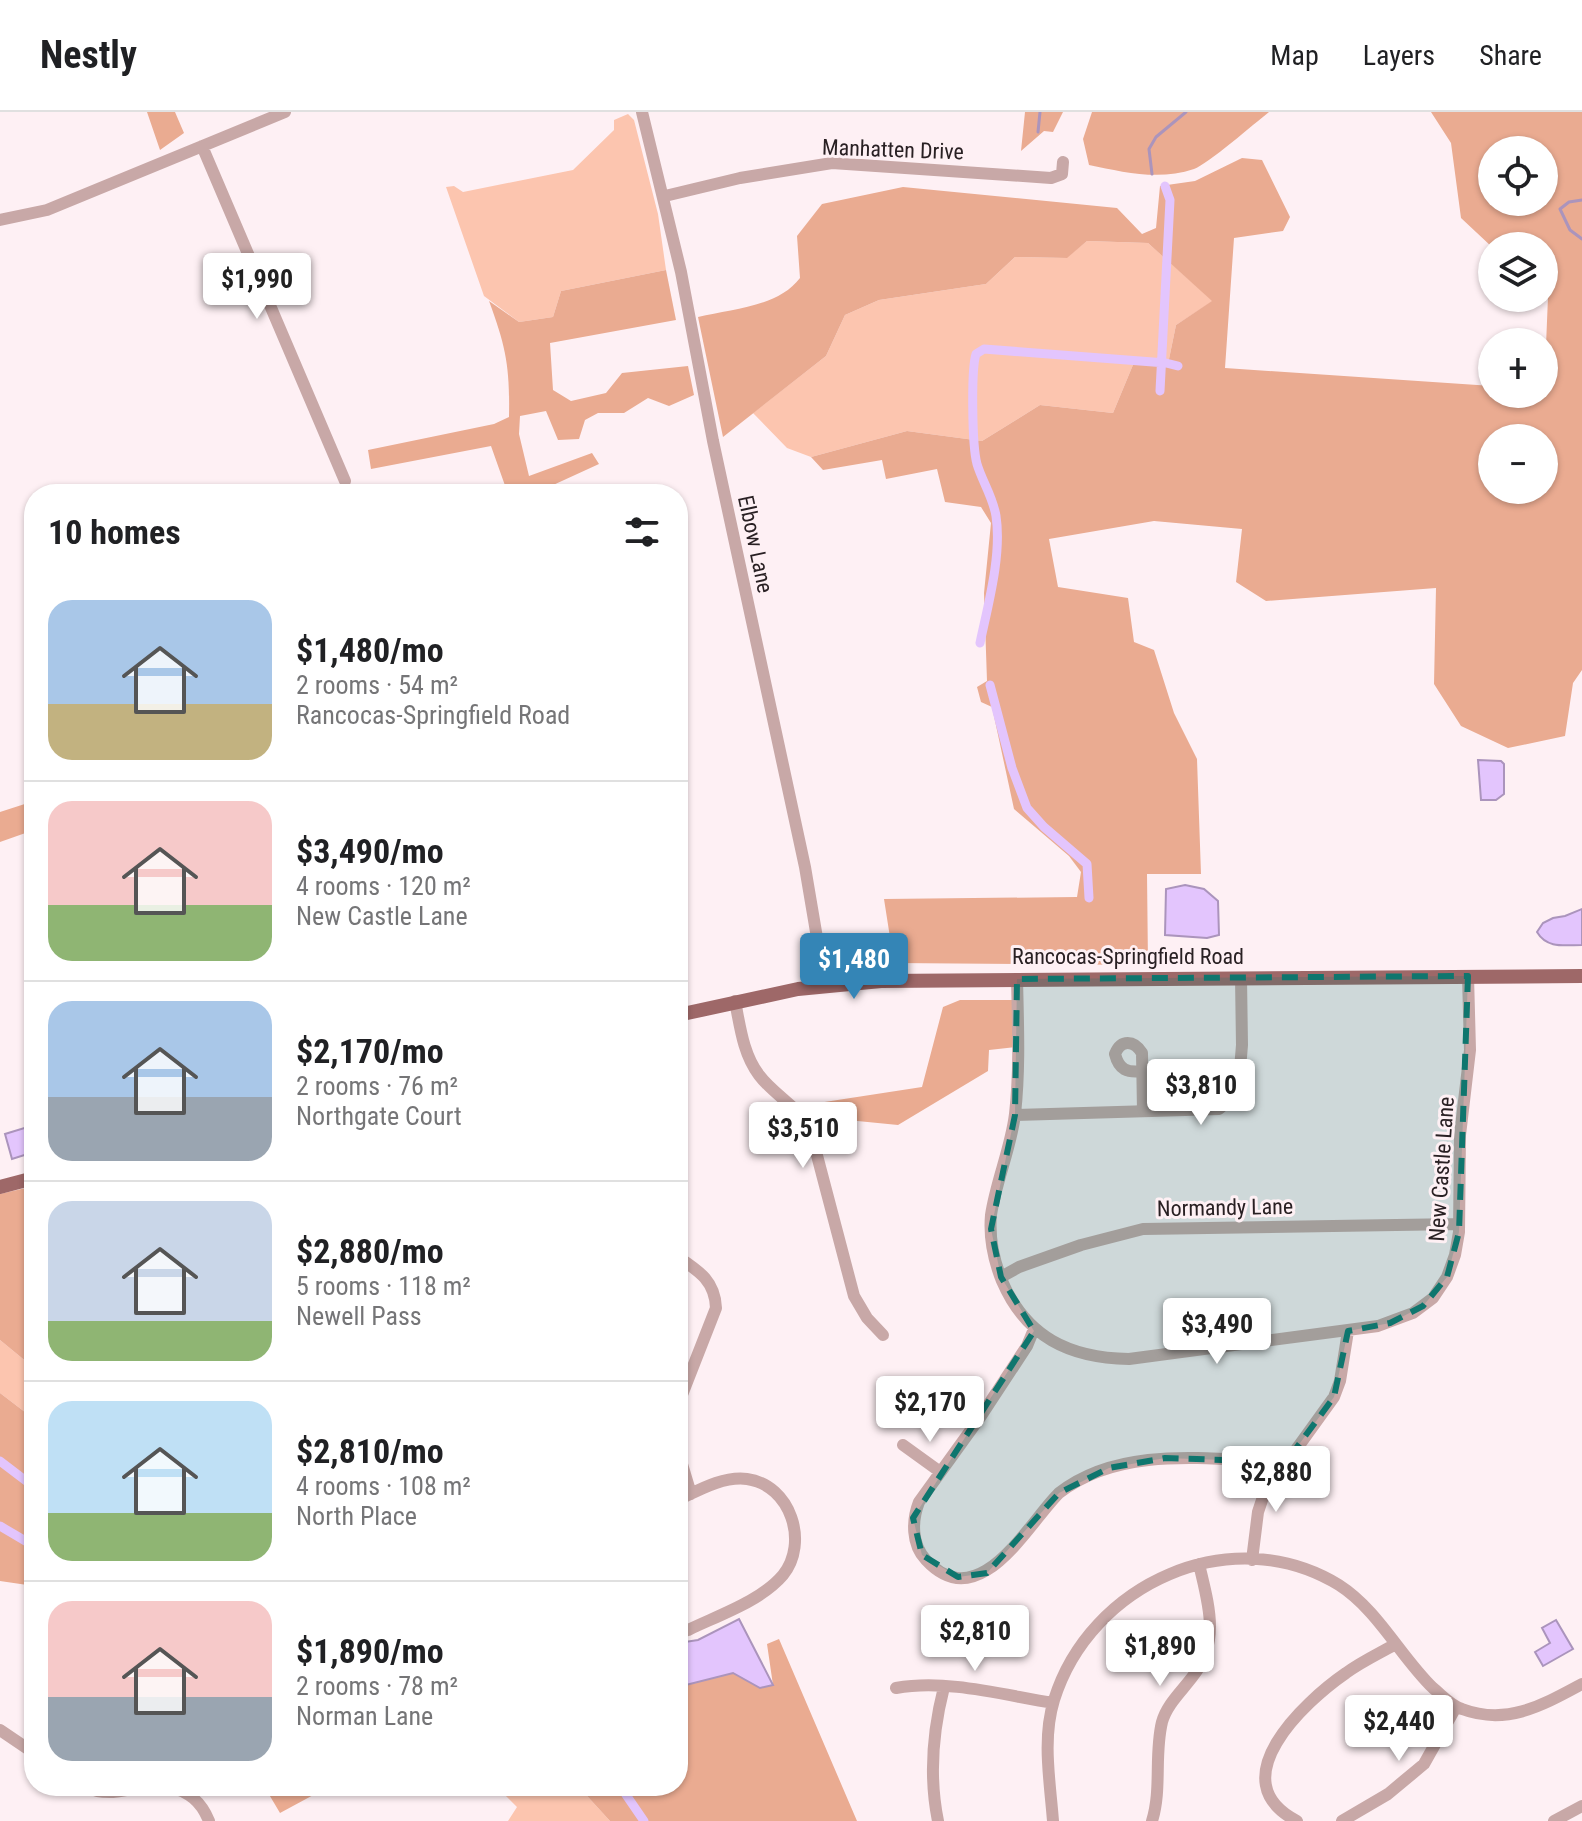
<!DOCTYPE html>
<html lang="en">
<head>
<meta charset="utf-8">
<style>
	:root { --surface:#fff; --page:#f2f2f2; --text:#202124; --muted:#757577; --line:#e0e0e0; --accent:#3485b6 }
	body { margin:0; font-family:"Roboto Condensed",sans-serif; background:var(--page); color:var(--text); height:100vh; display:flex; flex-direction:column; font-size:30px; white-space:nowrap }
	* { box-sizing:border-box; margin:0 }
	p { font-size:26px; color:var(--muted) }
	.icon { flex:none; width:44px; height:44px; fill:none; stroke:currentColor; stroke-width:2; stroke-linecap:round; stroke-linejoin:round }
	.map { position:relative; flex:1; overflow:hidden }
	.drawer { position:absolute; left:24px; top:372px; width:664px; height:1312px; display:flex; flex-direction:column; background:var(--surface); border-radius:32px; box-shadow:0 2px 6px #0004 }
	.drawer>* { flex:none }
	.fabs { position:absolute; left:1478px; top:24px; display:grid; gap:16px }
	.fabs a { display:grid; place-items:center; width:80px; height:80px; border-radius:50%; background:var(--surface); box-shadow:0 2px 6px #0004; font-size:40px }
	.price { position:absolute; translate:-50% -68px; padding:0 18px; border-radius:8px; background:#fff; color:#222; font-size:26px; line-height:52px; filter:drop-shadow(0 2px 4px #0008) }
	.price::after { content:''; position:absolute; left:50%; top:48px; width:24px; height:18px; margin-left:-12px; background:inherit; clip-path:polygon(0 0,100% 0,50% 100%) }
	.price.current { background:var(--accent); color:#fff }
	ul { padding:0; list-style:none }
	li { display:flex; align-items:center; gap:24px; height:200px; padding:0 24px }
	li+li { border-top:2px solid var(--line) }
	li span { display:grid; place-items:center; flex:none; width:224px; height:160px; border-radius:24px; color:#555 }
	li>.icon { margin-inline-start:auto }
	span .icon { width:96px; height:96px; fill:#fffc; stroke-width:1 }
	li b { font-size:34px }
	h2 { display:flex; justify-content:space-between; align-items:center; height:96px; padding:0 24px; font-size:34px }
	header { display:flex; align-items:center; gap:48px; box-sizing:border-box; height:112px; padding:0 40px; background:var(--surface); border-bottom:2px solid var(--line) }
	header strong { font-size:38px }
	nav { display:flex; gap:44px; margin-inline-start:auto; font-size:28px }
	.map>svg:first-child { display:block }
	.green { fill:#fcc5af }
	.forest { fill:#eaab91; fill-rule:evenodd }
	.water { fill:#e3c5fd; stroke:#ab94bc; stroke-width:2 }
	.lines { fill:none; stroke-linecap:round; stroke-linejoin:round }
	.stream { stroke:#ab94bc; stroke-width:3 }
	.canal { stroke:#e3c5fd; stroke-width:9 }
	.minor { stroke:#c8a8a7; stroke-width:12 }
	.major { stroke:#9e6868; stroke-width:14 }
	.marked { fill:#0f766e; fill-opacity:0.2; stroke:#0f766e; stroke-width:6; stroke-dasharray:16 10; stroke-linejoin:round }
	.labels { text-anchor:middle; stroke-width:6; stroke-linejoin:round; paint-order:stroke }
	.street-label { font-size:22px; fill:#292023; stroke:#fef0f4 }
</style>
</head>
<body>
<header>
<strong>Nestly</strong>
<nav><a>Map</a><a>Layers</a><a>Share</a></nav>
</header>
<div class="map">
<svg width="1582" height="1709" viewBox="0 0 1582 1709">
	<rect width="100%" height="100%" fill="#fef0f4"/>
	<path class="green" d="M 628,2 L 634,8 L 658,102 L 666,158 L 561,179 L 553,205 L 519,210 L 484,184 L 446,75 L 454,74 L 463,80 L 573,58 L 614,18 L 614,8 Z
		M 1087,129 L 1148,131 L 1213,189 L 1176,213 L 1168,252 L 1135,248 L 1113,301 L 1040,293 L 982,329 L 907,319 L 811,345 L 787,336 L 753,301 L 826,244 L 845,203 L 879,188 L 986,172 L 1015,145 L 1066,146 Z
		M 0,1228 L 34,1256 L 34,1307 L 0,1281 Z
		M 496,1674 L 578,1674 L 610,1709 L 508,1709 L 517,1695 Z"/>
	<path class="forest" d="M 147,0 L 175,0 L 184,21 L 160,38 Z
		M 1025,0 L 1063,0 L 1053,20 L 1044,19 L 1021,39 Z
		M 1092,0 L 1269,0 C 1255,11 1208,52 1194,57 C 1159,69 1123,60 1089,53 L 1083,27 Z
		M 1431,0 L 1582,0 L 1582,558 L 1573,571 L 1565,624 L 1508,636 L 1461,614 L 1434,572 L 1436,476 L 1266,489 L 1236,470 L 1242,417 L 1154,409 L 1049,427 L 1058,475 L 1128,486 L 1134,530 L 1154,538 L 1174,601 L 1197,647 L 1201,762 L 1147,762 L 1148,853 L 894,851 L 884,787 L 1077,785 L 1081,760 L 1069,744 L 1014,697 L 992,595 L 981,590 L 977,575 L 987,569 L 984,481 L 991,411 L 981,395 L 945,390 L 937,357 L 886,367 L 882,348 L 823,358 L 811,345 L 907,319 L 982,329 L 1040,293 L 1113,301 L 1135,248 L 1168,252 L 1176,213 L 1212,189 L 1148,131 L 1087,129 L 1067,146 L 1015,145 L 986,172 L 879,188 L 845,203 L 826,244 L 723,325 L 698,205 C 732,197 778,195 800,166 L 797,124 L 822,92 L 903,75 L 1117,96 L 1142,122 L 1156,116 L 1160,74 L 1195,69 L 1242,46 L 1262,48 L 1290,105 L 1283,119 L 1234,126 L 1225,256 L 1492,274 L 1492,282 L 1544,282 L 1548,185 L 1544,178 L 1544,134 L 1492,135 L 1461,106 L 1451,31 ZM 1544,38 L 1544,90 L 1492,90 L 1492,38 ZM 1544,326 L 1544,378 L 1492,378 L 1492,326 Z
		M 666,158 L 676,208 L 550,231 L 553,278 L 571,289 L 606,281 L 622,261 L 688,254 L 694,283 L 669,294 L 648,286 L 624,301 L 598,301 L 585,308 L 579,327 L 558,328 L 546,299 L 520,304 L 519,322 L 529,364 L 592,341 L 599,352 L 551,374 L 545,382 L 508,382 L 491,334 L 371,357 L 368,338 L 494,312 L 509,305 C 510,255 506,235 489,189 L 519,210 L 553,205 L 561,179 Z
		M 34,689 L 34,718 L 0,730 L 0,700 Z
		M 960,888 L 1016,888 L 1016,935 L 989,938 L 988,959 L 898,1013 L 827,1006 L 818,991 L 922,975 L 943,895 Z
		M 34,1074 L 34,1256 L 0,1228 L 0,1082 Z
		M 0,1281 L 34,1307 L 34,1474 L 0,1469 Z
		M 779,1527 L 857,1709 L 610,1709 L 578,1674 L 678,1674 L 678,1575 L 733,1561 L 760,1576 L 773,1573 L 767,1532 Z
		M 264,1674 L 330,1674 L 280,1701 Z"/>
	<path class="water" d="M 1478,648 L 1501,649 L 1504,652 L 1504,682 L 1496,688 L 1481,688 Z
		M 1185,773 L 1204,777 L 1218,789 L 1219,823 L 1207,826 L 1165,823 L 1166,777 Z
		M 1582,797 L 1582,833 C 1565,833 1547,837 1537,820 L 1543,811 L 1553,806 L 1565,804 Z
		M 34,1013 L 34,1040 L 12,1047 L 5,1022 Z
		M 739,1507 L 773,1573 L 760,1576 L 733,1561 L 678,1575 L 678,1531 L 698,1528 Z
		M 1556,1508 L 1573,1537 L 1543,1554 L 1535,1540 L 1550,1531 L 1542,1516 Z"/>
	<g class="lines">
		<path class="stream" d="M 1038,20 L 1040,0
			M 1152,62 L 1149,37 L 1156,25 L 1186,0
			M 1582,88 L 1569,90 L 1560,97 L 1570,118 L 1582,127"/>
		<path class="canal" d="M 1160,279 L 1170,88 L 1165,74
			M 980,531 C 988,493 1002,443 996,404 C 993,385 982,369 977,352 C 972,334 971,258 976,242 L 984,237 L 1166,251 L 1178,254
			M 990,573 L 1012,656 L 1027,696 L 1044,715 L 1087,752 L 1089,786
			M 0,1349 L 34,1375
			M 0,1414 L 34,1434
			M 620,1674 L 644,1709"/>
		<path class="minor" d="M 642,0 L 681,160 L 713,329 L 805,755 L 825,873
			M 202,34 L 345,369
			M 665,84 L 740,66 L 832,51 L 1051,66 L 1062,62 L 1063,50
			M 0,108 L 47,98 L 285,0
			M 1017,867 C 1018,912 1020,957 1015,1002 C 1011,1036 996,1069 991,1103 C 989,1125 994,1149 1002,1169 C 1026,1225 1069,1246 1129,1247 L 1378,1214 L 1413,1201 L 1433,1186 L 1447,1165 L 1455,1143 L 1459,1120 L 1460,1023 L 1470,938 L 1468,864
			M 735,889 C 740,914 743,942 759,963 C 773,982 795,993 809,1013 L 854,1184 L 867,1206 L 883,1223
			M 1143,959 C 1127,961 1119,958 1115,942 C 1121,927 1134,928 1142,941 L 1143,999
			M 1015,1003 L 1219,997 L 1238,981 L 1242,933 L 1241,866
			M 678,1145 C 699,1159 715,1169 716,1196 L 678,1293
			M 1001,1165 L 1019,1155 L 1081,1133 L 1143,1117 L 1459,1112
			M 1034,1217 L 1027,1234 L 981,1304 L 919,1390 C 912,1408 911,1432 926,1448 C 979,1505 1027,1413 1059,1381 C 1122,1332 1212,1348 1286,1350
			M 903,1333 L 939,1359
			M 678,1339 L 691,1382
			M 678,1388 C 699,1378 723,1364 747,1367 C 791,1373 809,1431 783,1463 C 761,1489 719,1503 688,1518 L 678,1521
			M 1252,1448 L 1258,1400 L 1264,1382 L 1334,1285 L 1340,1269 L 1348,1219
			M 896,1576 C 947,1567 1003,1583 1053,1591
			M 0,1618 L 34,1641
			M 83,1674 C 104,1684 122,1680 144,1674
			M 168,1674 C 189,1680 201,1689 209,1709
			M 938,1709 C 929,1665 933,1618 944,1575
			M 1053,1709 C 1050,1669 1042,1627 1054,1588 C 1090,1472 1231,1407 1339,1473 C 1378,1498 1400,1544 1433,1576 C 1443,1584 1450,1593 1462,1597 C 1507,1614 1543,1593 1582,1572
			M 1152,1709 C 1162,1677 1154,1643 1162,1610 C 1167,1592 1182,1579 1193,1564 C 1221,1529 1208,1491 1199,1452
			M 1297,1709 C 1219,1669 1304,1590 1346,1561 C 1361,1550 1378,1542 1394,1533
			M 1342,1709 L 1388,1682 L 1424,1652 L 1456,1595
			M 1554,1709 L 1582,1694"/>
		<path class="major" d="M 678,903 L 798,877 L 881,869 L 1582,864
			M 0,1075 L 34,1066"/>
	</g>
	<path class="marked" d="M 1468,864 L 1459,1120 L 1447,1165 L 1423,1194 L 1390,1211 L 1348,1219 L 1334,1285 L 1286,1350 L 1165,1346 L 1109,1356 L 1059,1381 L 987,1461 L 958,1465 L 922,1443 L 913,1406 L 1034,1219 L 1001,1165 L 991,1117 L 1015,1003 L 1017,867 Z"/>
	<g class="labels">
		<g class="street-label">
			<text transform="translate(893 37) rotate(2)" y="8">Manhatten Drive</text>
			<text transform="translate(756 432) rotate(78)" y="8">Elbow Lane</text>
			<text x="1128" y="852">Rancocas-Springfield Road</text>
			<text transform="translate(1441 1057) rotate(-86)" y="8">New Castle Lane</text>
			<text transform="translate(1225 1095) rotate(-1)" y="8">Normandy Lane</text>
		</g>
	</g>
</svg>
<div class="fabs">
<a><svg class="icon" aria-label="locate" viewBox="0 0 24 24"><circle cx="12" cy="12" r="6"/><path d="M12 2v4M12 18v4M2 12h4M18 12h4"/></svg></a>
<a><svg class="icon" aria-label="layers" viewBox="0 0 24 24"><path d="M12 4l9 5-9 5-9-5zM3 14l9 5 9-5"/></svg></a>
<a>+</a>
<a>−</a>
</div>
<b class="price" style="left:257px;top:209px">$1,990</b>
<b class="price current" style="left:854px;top:889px">$1,480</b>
<b class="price" style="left:1201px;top:1015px">$3,810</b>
<b class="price" style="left:803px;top:1058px">$3,510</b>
<b class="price" style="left:1217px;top:1254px">$3,490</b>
<b class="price" style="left:930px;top:1332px">$2,170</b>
<b class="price" style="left:1276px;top:1402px">$2,880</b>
<b class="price" style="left:975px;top:1561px">$2,810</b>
<b class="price" style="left:1160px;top:1576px">$1,890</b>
<b class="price" style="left:1399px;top:1651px">$2,440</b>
<section class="drawer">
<h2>10 homes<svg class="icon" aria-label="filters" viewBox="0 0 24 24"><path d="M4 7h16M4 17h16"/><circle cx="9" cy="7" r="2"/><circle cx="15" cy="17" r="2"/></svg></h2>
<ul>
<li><span style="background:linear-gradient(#a9c7e8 65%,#c2b280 0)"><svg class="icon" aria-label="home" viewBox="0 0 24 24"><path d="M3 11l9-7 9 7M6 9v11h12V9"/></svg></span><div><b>$1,480/mo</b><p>2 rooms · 54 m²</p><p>Rancocas-Springfield Road</p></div></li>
<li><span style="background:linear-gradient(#f6c9c9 65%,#8fb573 0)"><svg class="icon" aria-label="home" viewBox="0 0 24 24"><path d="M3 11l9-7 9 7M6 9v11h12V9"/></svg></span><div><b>$3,490/mo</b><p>4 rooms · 120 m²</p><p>New Castle Lane</p></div></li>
<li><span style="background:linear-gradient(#a9c7e8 60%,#9aa5b1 0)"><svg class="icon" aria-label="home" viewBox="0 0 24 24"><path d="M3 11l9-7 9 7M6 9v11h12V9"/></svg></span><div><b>$2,170/mo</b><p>2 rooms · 76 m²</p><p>Northgate Court</p></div></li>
<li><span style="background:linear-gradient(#c9d6e8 75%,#8fb573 0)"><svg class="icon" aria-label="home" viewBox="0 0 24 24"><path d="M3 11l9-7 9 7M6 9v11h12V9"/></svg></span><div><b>$2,880/mo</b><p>5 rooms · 118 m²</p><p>Newell Pass</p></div></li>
<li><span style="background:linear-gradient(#bfe0f5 70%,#8fb573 0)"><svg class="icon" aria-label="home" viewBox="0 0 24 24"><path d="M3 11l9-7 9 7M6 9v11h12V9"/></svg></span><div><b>$2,810/mo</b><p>4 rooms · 108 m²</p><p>North Place</p></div></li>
<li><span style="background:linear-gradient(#f6c9c9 60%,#9aa5b1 0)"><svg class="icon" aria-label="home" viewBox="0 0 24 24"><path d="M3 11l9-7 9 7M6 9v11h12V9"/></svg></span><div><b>$1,890/mo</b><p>2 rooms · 78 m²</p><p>Norman Lane</p></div></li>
</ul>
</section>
</div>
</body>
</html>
